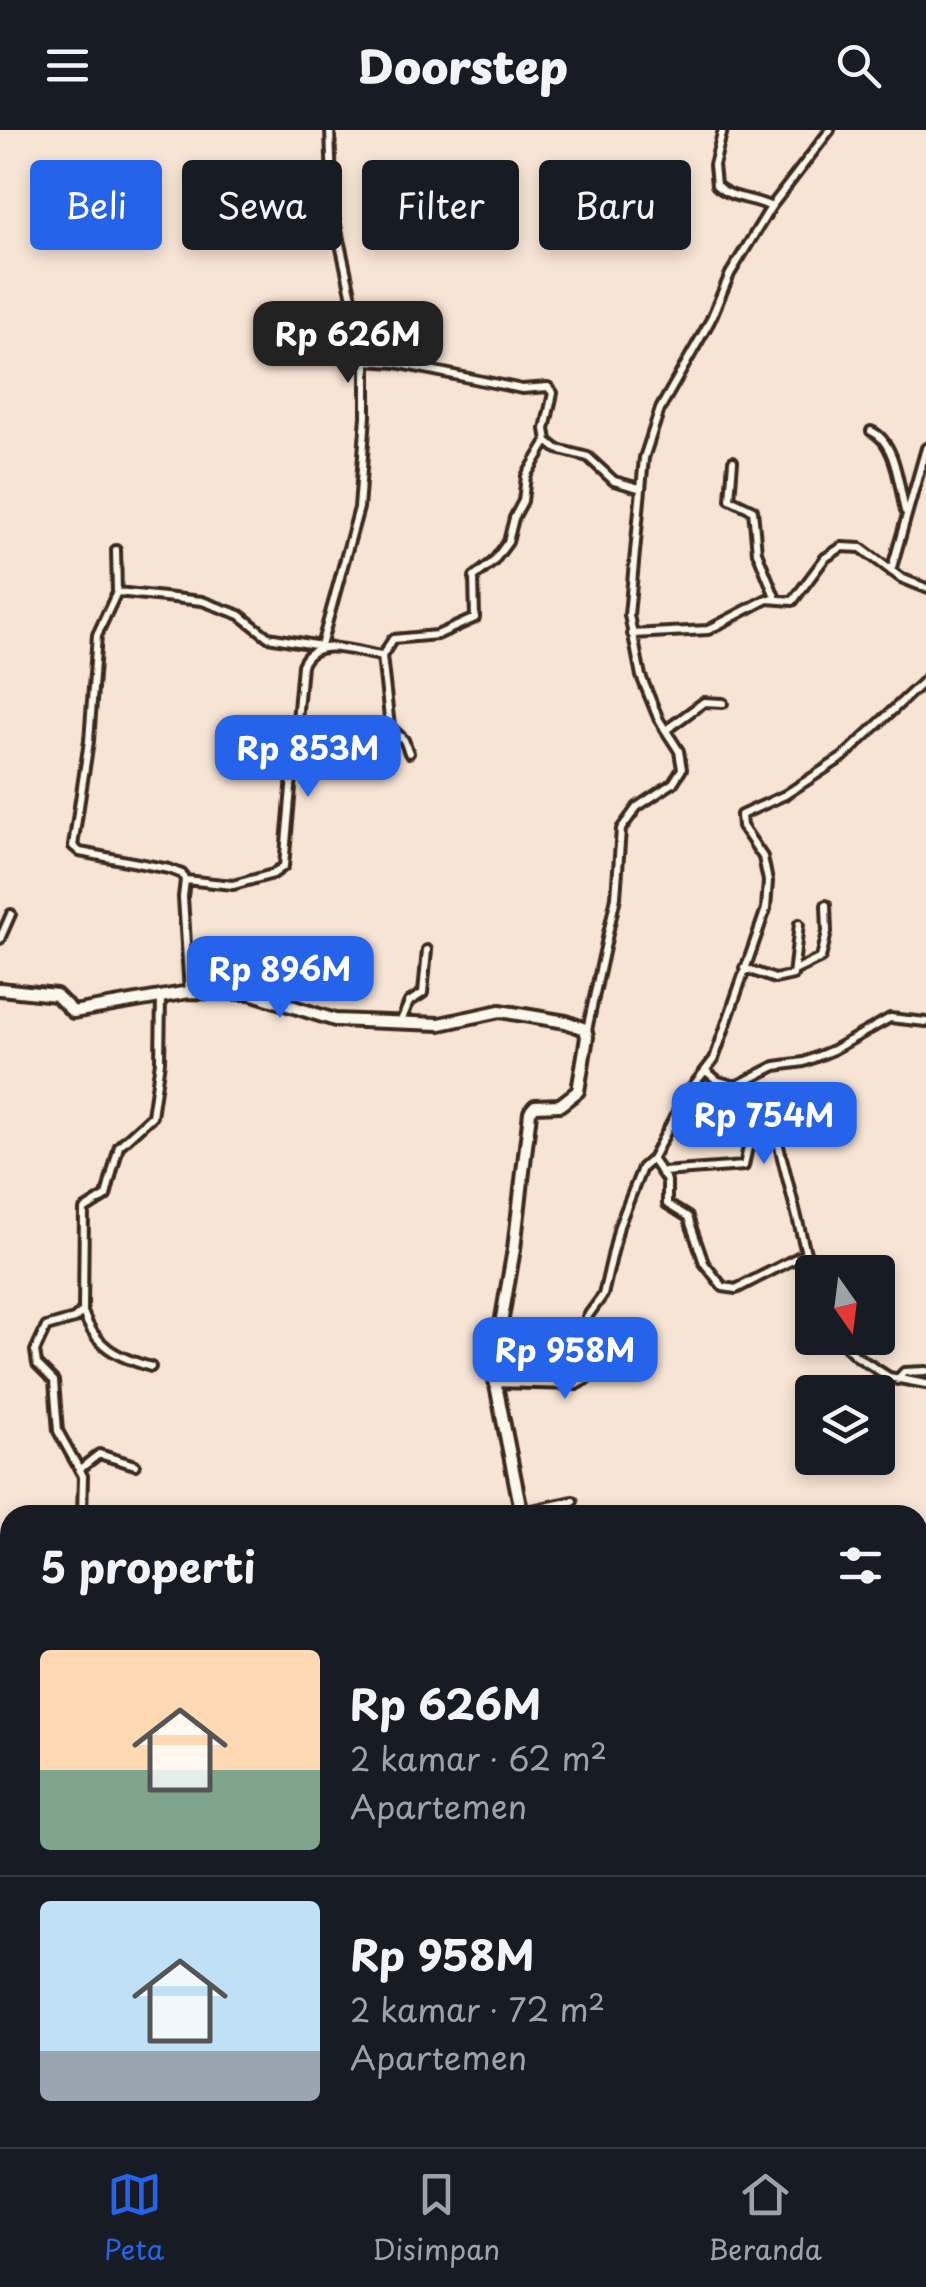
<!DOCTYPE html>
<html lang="id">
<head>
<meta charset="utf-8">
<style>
	:root { --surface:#171b24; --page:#242831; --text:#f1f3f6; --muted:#9ea1a6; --line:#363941; --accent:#2563eb }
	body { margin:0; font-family:"Playpen Sans",sans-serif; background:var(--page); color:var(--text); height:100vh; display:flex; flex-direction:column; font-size:38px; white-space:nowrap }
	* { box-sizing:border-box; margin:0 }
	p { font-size:32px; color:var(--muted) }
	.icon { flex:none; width:55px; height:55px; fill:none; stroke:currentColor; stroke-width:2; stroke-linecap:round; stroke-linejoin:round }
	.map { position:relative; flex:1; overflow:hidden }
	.panel { position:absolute; left:0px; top:1375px; width:928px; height:642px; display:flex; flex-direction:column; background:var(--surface); border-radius:30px 30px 0 0; box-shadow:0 5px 15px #0003 }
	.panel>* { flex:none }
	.top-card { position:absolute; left:30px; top:30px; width:868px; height:90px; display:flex; gap:20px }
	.needle { width:65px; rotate:166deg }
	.controls { position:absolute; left:795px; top:1125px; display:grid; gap:20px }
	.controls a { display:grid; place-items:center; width:100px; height:100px; border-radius:10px; background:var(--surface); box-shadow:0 5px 15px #0003; font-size:50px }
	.price { position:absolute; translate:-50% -85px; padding:0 22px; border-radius:20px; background:var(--accent); color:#fff; font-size:32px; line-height:65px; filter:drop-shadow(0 2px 5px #0008) }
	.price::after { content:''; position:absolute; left:50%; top:60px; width:30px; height:22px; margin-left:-15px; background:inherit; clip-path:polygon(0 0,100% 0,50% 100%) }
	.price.selected { background:#222; color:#fff }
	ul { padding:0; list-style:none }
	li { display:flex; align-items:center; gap:30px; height:250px; padding:0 40px }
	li+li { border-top:2px solid var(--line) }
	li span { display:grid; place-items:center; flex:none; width:280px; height:200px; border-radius:10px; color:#555 }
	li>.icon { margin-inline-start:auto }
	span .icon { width:120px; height:120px; fill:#fffc; stroke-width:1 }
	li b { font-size:42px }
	h2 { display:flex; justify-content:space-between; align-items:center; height:120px; padding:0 40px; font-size:42px }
	.tag { padding:0 35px; border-radius:10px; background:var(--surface); box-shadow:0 5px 15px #0003; font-size:35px; line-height:90px }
	.tag.selected { background:var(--accent); color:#fff }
	header { display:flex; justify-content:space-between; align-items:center; height:130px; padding:0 40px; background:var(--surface); font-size:45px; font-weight:800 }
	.dock { display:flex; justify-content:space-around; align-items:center; height:140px; border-top:2px solid var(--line); background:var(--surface); font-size:28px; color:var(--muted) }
	.dock a { display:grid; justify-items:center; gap:5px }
	.dock .selected { color:var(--accent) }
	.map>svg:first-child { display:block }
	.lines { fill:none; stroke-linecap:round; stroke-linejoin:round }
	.street-casing { stroke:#3b2a1e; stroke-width:14 }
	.secondary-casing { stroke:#3b2a1e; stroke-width:18 }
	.street { stroke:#fbf7ec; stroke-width:6 }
	.secondary { stroke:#fbf7ec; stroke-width:10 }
</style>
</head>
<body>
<header><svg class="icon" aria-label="menu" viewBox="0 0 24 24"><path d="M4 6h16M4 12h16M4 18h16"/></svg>Doorstep<svg class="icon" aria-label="search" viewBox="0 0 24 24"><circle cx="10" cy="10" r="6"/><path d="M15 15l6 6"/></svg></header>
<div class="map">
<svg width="926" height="2017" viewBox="0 0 926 2017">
	<rect width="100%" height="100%" fill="#f6e4d4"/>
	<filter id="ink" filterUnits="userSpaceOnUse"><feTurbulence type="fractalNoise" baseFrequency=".01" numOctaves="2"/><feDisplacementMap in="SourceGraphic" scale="20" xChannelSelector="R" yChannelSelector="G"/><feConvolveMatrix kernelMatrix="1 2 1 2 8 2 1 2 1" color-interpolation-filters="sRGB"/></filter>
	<g filter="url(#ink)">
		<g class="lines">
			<g class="street-casing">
				<path id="street" d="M 771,77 L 830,0
					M 366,231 L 396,233 L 522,259 L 548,257 L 553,263 L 545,299 L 547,311 L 557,319 L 588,327 L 614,351 L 639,358
					M 871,301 C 896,311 899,357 905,381
					M 733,331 L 730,369 L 753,380 L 757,422 L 776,469
					M 116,420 L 117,462 L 97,505 L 89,611 L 73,716 L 80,722 L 169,739 L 182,744 L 185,750
					M 891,441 L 926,318
					M 117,462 L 202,471 L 240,485 L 268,507 L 321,516 L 359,378 L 366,286 L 366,231 L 333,82 L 330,0
					M 632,504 L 708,500 L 767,469 L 793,471 L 825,428 L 842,417 L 861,418 L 901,448 L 926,458
					M 382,526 L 393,509 L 437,505 L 475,488 L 474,447 L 493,432 L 508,412 L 514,388 L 523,371 L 526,346 L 547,311
					M 666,600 L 704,572 L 723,573
					M 291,639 L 340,635
					M 0,809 L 11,784
					M 744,838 L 775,849 L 793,845 L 799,794
					M 796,840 L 821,828 L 827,802 L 826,775
					M 189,862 L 183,767 L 185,750 L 233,755 L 273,744 L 284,736 L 302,535 C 315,504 355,523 382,526 L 390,597 L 404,610 L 409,623
					M 401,891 L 409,872 L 423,863 L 427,820
					M 587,900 L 616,767 L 621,699 L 637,677 L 673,653 L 682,639 L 679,621 L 659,590 L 641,546 L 629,485 L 644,328 L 660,279 L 710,191 L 730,144 L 771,77 C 753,67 732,70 716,55 L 714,35 L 723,0
					M 706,941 L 718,951 L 736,956 L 775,936 L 804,932 L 833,920 L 890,888 L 926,892
					M 725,994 L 736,956
					M 652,1029 L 667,1051 L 667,1074 L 688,1087 L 704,1133 L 723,1157 L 736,1159 L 806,1123 L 813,1142
					M 663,1042 L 744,1036 L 748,1017 L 764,1011 L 778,1012 L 806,1123
					M 83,1182 C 95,1217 117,1227 151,1237
					M 837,1208 L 856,1226 L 889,1247 L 926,1254
					M 897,1250 L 904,1242 L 926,1241
					M 495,1253 L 576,1255 L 587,1249 L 587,1187 L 603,1165 L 619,1096 L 642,1038 L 652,1029 L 686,965 L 714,929 L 766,779 L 768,751 L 763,727 L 742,696 L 741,685 L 785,665 L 843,627 L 926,549
					M 80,1339 L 99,1324 L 135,1335
					M 522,1382 L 573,1371
					M 82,1385 L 83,1346 L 58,1301 L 54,1251 L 37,1234 L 35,1221 L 46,1197 L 74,1189 L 83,1181 L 84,1080 L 106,1066 L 119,1016 L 152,986 L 160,931 L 161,867
					M 0,1695 L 10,1695
					M 918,1715 L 926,1714
					M 918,1764 L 922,1793
					M 354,2008 L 355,2017
					M 904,2008 L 904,2017
					M 756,2016 L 800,2008
					M 693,2017 L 748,2012 L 758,2015"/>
			</g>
			<g class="secondary-casing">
				<path id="secondary" d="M 0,859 L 56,865 L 73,882 L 189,862 L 250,863 L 335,890 L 440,894 L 500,881 L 566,892 L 585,899 L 587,907 L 578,961 L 560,975 L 535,976 L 530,982 L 514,1119 L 493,1240 L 522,1385
					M 671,2008 L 672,2017"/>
			</g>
			<use href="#street" class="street"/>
			<use href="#secondary" class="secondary"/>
		</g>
	</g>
</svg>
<div class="controls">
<a><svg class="needle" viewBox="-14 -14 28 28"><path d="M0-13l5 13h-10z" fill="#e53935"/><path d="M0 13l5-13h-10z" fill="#9ea1a6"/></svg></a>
<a><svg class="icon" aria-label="layers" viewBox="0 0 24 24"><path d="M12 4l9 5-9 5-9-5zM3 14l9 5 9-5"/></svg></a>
</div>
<b class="price selected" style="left:348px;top:256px">Rp 626M</b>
<b class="price" style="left:308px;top:670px">Rp 853M</b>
<b class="price" style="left:280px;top:891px">Rp 896M</b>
<b class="price" style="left:764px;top:1037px">Rp 754M</b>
<b class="price" style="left:565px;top:1272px">Rp 958M</b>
<div class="top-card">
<a class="tag selected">Beli</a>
<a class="tag">Sewa</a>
<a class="tag">Filter</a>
<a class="tag">Baru</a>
</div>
<section class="panel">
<h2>5 properti<svg class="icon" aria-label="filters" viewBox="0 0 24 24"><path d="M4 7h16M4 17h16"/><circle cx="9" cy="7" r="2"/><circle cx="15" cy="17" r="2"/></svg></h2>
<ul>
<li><span style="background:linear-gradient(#ffd9b3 60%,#7fa58c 0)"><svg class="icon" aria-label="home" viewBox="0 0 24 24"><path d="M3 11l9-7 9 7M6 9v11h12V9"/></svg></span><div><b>Rp 626M</b><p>2 kamar · 62 m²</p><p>Apartemen</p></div></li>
<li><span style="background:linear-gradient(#bfe0f5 75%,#9aa5b1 0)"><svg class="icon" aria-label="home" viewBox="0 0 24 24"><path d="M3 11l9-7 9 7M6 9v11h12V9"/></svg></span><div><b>Rp 958M</b><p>2 kamar · 72 m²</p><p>Apartemen</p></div></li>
</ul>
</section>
</div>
<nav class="dock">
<a class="selected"><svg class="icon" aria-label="map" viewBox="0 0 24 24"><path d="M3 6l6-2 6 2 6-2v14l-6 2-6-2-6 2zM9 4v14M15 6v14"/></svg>Peta</a>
<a><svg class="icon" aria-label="saved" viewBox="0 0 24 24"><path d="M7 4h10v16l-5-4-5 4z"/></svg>Disimpan</a>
<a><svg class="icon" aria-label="home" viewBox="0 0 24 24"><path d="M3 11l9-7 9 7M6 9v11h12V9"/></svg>Beranda</a>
</nav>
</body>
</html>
